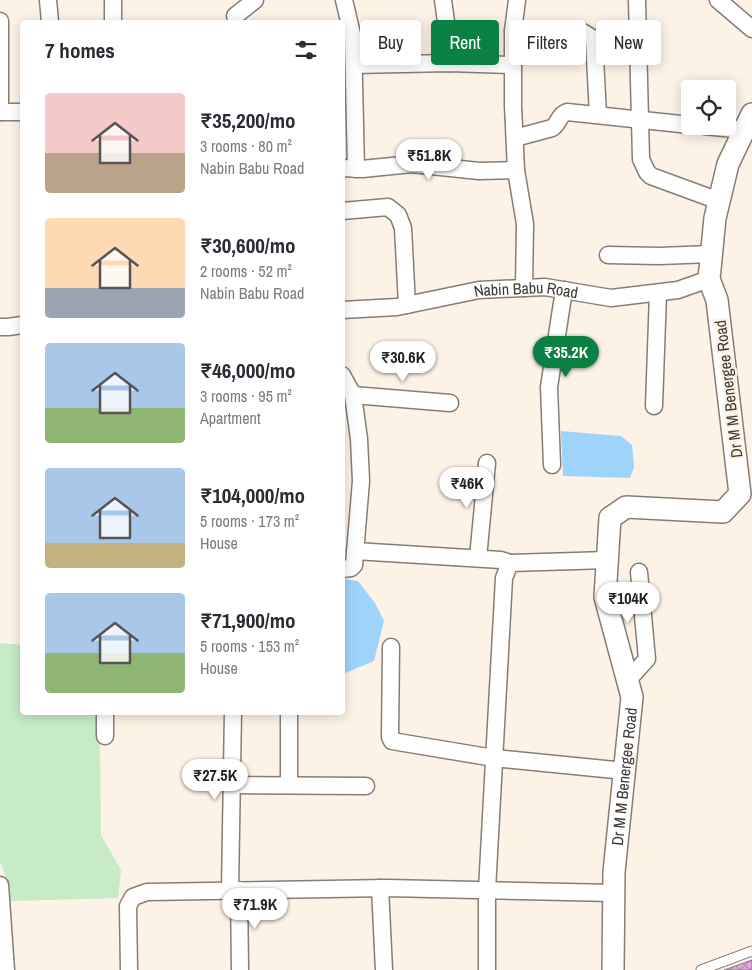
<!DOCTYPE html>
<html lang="en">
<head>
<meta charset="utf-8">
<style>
	:root { --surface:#fff; --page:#f2f2f3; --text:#2b2b33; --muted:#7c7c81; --accent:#0b8043 }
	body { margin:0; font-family:"Archivo Narrow",sans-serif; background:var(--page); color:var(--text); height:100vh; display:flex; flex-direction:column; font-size:19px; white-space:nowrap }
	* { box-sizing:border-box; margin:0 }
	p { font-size:16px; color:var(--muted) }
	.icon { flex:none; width:28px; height:28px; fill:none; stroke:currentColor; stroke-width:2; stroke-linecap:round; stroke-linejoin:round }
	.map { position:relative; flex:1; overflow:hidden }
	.sheet { position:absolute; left:20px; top:20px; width:325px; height:695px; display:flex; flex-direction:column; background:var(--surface); border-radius:5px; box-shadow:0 2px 12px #0003 }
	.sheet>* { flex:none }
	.hud { position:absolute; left:360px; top:20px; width:316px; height:45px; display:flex; gap:10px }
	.controls { position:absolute; left:681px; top:80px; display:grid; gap:10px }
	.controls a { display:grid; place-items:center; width:55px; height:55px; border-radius:5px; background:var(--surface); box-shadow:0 2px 12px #0003; font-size:25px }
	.price { position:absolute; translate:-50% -42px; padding:0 11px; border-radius:18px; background:#fff; color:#222; font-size:16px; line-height:32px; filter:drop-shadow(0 1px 2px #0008) }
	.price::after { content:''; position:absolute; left:50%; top:30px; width:15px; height:11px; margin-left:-8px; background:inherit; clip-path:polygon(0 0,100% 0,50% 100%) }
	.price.active { background:var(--accent); color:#fff }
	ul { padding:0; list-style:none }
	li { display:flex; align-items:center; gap:15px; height:125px; padding:0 25px }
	li span { display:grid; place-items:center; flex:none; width:140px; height:100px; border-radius:5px; color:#555 }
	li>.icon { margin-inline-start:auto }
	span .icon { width:60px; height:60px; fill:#fffc; stroke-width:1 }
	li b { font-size:21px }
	h2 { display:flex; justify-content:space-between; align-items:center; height:60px; padding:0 25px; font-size:21px }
	.tag { padding:0 18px; border-radius:5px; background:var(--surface); box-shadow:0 2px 12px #0003; font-size:18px; line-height:45px }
	.tag.active { background:var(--accent); color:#fff }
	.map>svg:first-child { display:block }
	.green { fill:#c7ebc5 }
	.water { fill:#9ed4fc }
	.building { fill:url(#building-cross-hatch); stroke:#877b85 }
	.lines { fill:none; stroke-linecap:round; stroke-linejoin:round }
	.service-casing { stroke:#887d73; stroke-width:11 }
	.minor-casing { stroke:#887d73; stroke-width:19 }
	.tertiary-casing { stroke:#887d73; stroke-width:24 }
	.service { stroke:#fff; stroke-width:9 }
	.minor { stroke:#fff; stroke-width:16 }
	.tertiary { stroke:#fff; stroke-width:21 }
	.labels { text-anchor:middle; stroke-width:5; stroke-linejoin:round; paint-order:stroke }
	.street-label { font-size:16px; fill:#3f3a35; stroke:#fdf2e6 }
</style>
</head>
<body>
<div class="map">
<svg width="752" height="970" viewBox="0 0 752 970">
	<defs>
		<pattern id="building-cross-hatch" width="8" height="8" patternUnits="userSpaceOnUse" patternTransform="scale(1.25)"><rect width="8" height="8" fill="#e3a8de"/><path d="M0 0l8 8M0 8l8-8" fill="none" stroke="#b98ab5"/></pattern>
	</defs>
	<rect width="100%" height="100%" fill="#fdf2e6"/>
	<path class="green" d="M 0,643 L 22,645 L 22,712 L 96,713 L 100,747 L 101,835 L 121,870 L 118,898 L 10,901 L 5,875 L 0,862 Z"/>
	<path class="water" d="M 561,431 L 621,436 L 632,445 L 634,467 L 630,478 L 563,476 Z
		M 343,579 L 358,581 L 375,603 L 384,621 L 374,661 L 343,674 Z"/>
	<path class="building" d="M 752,960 L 752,970 L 724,970 Z"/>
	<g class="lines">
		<g class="service-casing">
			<path id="service" d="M 701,970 L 752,951"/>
		</g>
		<g class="minor-casing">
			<g id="minor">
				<path d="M 48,0 L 50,22"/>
				<path d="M 113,0 L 113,22"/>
				<path d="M 344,0 L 353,38 L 356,169"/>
				<path d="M 443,0 L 450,51 L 449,63"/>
				<path d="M 517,0 L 513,31 L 513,105 L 516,170 L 525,224 L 524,288"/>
				<path d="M 637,0 L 641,159 L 647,172 L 651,176 L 719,201"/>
				<path d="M 718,0 L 752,29"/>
				<path d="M 235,16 L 255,0"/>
				<path d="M 513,31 L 579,30 L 594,39 L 598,115"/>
				<path d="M 354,65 L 449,63 L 513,65"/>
				<path d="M 0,112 L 0,21"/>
				<path d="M 0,112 L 22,112"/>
				<path d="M 704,126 L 744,130"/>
				<path d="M 515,138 L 552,128 C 559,124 558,115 567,112 L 690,125"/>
				<path d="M 342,168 L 362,169 L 412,164 L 479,171 L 516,170"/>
				<path d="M 342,211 L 388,207 L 398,215 L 403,228 L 407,305"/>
				<path d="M 608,255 L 659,256 L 712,254"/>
				<path id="s1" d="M 342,310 L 397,307 L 479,290 L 545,287 L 611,298 L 678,290 L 709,279"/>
				<path d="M 0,327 L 8,327 L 22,325"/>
				<path d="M 342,375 L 353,395 L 359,439 L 361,481 L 354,565 L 351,568 L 342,569"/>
				<path d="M 353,395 L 450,403"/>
				<path d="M 654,406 L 658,293"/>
				<path d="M 552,465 L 549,387 L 564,290"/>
				<path d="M 355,551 L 501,560 L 510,563"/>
				<path d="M 478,558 L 487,463"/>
				<path d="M 391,647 L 390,737 L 392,741 L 494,758 L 625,771"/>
				<path d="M 628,680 L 647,659 L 639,572"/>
				<path d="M 105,712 L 105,736"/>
				<path d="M 289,712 L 289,784"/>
				<path d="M 231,785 L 366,786"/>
				<path d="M 0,885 L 6,970"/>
				<path d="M 380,888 L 384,970"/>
				<path d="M 230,890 L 233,712"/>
				<path d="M 239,890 L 240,970"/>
				<path d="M 129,970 L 128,906 L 133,897 L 147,892 L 387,888 L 613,893"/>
				<path d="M 487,970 L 487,890 L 504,578 L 510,563 L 608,560"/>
			</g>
		</g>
		<g class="tertiary-casing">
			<g id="tertiary">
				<path id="s2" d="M 613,970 L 614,872 L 632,697 L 605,597 L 610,518 L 626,507 L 723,512 L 740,494 L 717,300 L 709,279 L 715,218 L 728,164 L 752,114"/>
			</g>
		</g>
		<use href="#service" class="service"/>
		<use href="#minor" class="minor"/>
		<use href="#tertiary" class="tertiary"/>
	</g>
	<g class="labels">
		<g class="street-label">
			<text dy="6" stroke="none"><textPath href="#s1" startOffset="186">Nabin Babu Road</textPath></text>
			<text transform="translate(728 389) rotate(-97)" y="6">Dr M M Benergee Road</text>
			<text dy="6" stroke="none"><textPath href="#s2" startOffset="194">Dr M M Benergee Road</textPath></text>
		</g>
	</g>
</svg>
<div class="controls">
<a><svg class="icon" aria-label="locate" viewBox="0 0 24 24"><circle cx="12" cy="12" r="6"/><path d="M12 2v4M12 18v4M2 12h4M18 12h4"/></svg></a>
</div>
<b class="price" style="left:429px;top:181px">₹51.8K</b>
<b class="price active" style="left:566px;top:378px">₹35.2K</b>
<b class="price" style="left:403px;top:383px">₹30.6K</b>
<b class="price" style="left:467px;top:509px">₹46K</b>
<b class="price" style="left:628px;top:624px">₹104K</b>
<b class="price" style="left:215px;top:801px">₹27.5K</b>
<b class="price" style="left:255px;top:930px">₹71.9K</b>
<div class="hud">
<a class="tag">Buy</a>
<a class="tag active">Rent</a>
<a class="tag">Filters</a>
<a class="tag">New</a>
</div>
<section class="sheet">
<h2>7 homes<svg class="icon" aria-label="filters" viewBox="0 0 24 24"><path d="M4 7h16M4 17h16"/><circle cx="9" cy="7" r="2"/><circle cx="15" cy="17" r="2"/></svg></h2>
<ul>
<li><span style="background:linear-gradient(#f6c9c9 60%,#b9a48a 0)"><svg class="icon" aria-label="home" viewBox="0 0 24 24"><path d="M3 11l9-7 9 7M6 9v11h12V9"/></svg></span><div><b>₹35,200/mo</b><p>3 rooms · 80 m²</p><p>Nabin Babu Road</p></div></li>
<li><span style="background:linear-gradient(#ffd9b3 70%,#9aa5b1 0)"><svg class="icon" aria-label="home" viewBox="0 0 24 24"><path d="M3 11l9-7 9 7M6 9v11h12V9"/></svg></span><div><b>₹30,600/mo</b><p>2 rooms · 52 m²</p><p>Nabin Babu Road</p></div></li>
<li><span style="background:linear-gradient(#a9c7e8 65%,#8fb573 0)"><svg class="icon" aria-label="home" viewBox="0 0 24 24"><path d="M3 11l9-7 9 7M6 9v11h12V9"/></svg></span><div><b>₹46,000/mo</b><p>3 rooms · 95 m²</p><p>Apartment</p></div></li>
<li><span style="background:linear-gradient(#a9c7e8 75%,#c2b280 0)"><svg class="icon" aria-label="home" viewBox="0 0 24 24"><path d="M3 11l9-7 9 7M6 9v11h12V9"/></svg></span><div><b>₹104,000/mo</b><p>5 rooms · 173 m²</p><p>House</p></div></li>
<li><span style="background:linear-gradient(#a9c7e8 60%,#8fb573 0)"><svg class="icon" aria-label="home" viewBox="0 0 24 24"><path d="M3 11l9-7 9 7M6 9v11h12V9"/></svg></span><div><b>₹71,900/mo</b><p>5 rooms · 153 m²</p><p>House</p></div></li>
</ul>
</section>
</div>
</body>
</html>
